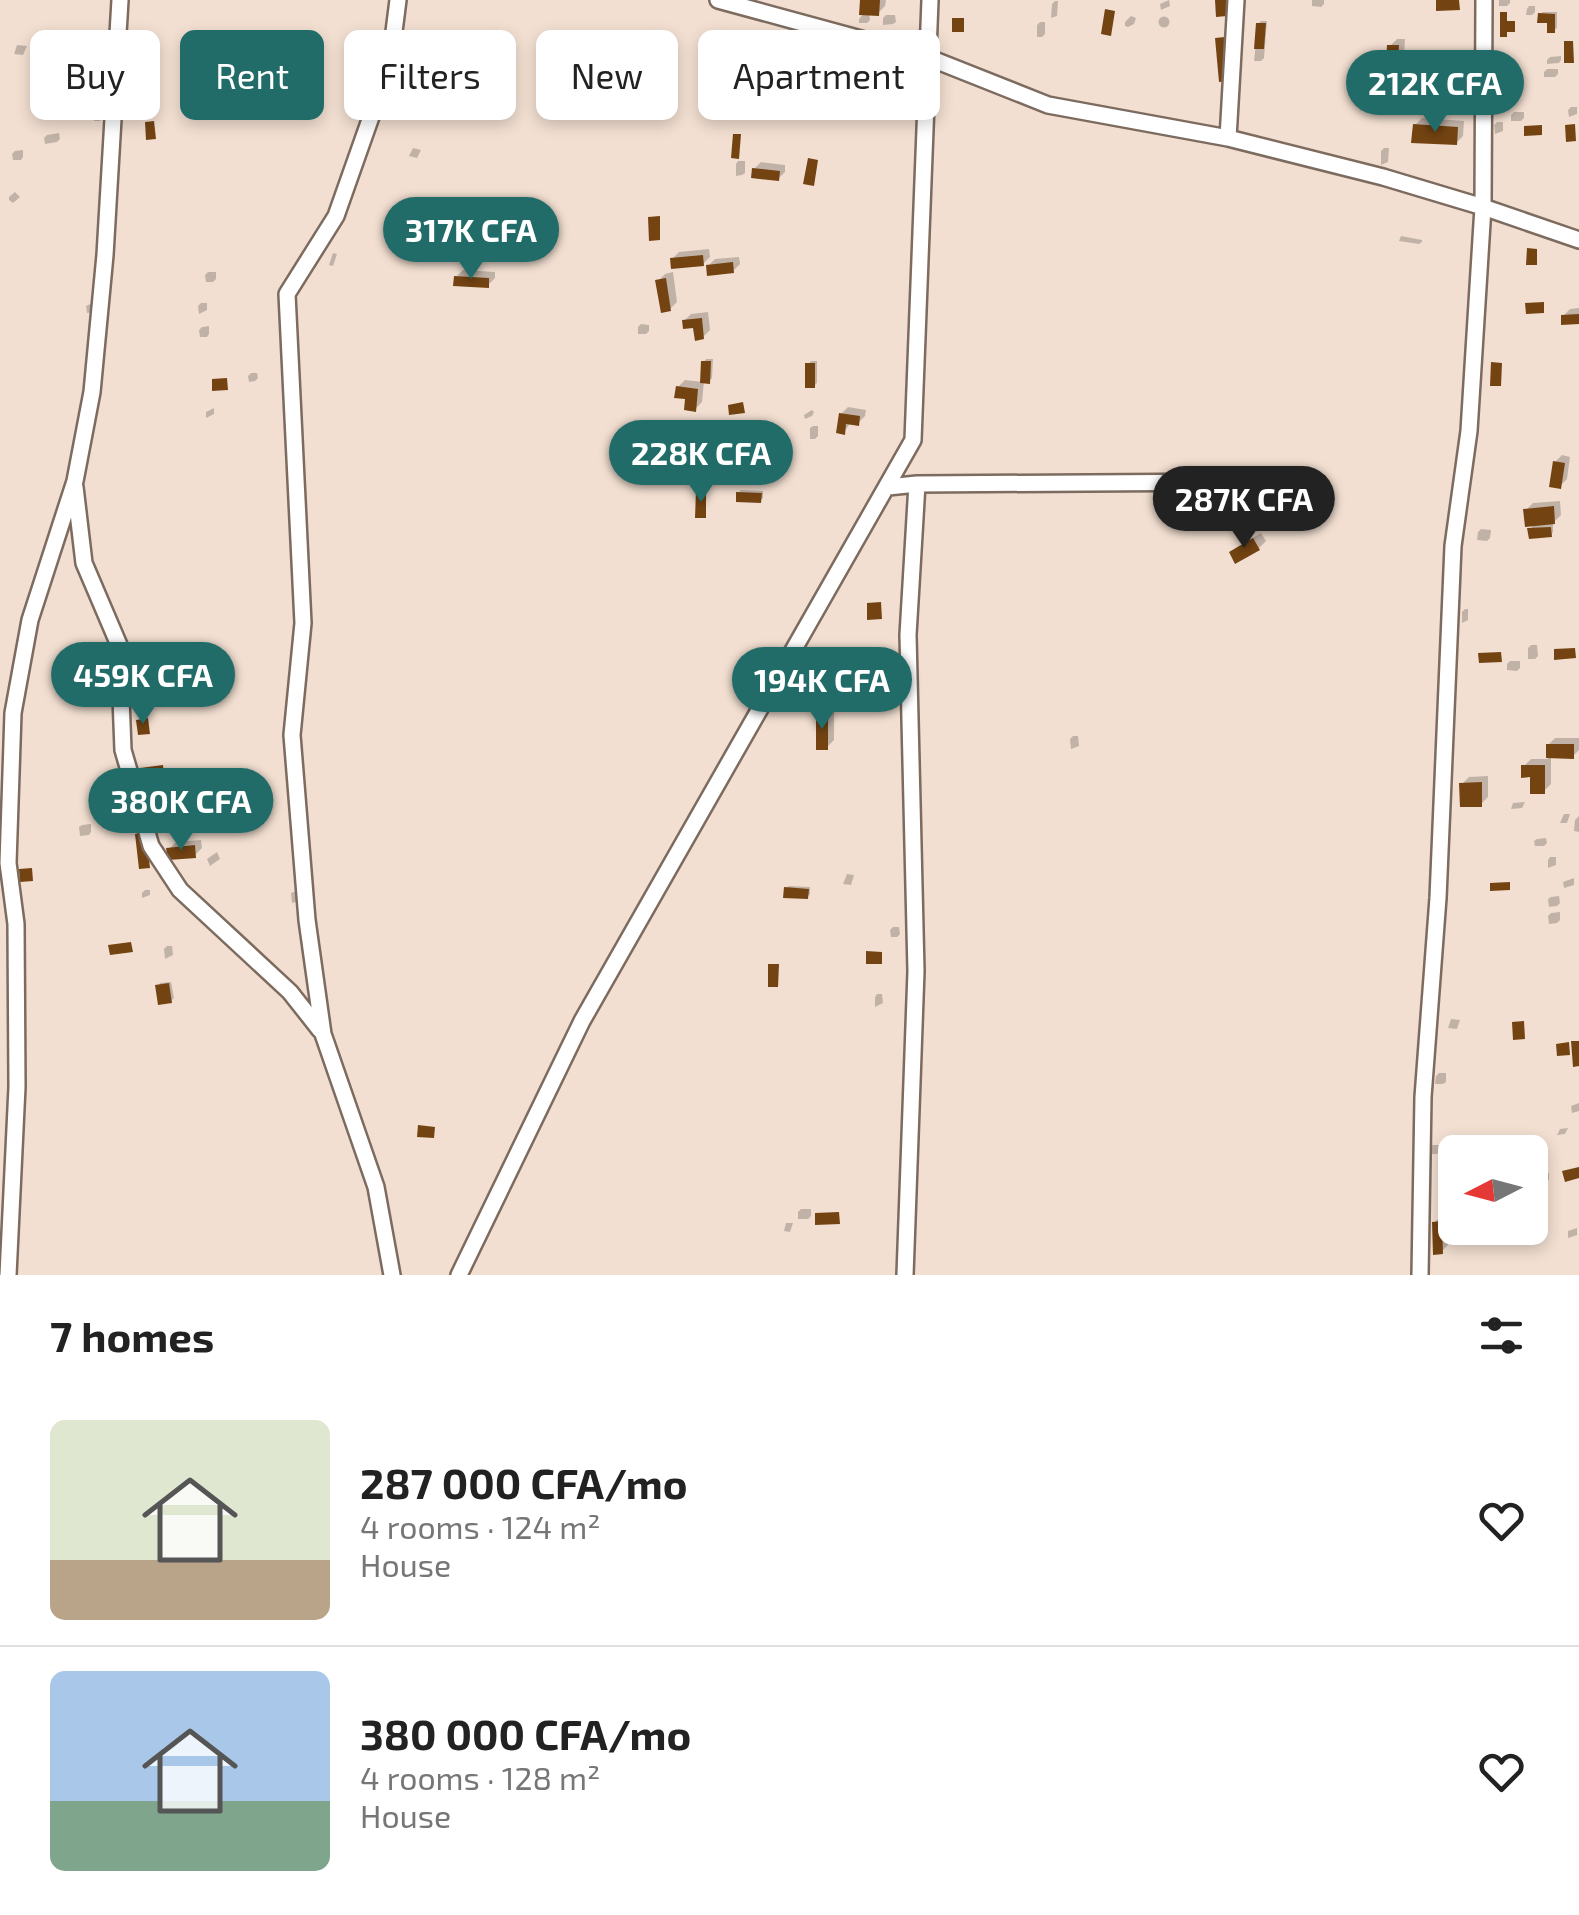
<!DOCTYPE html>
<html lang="en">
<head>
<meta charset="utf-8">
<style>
	:root { --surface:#fff; --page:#f6f6f6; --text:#222; --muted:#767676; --line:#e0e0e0; --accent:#216c68 }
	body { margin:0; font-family:"Exo 2",sans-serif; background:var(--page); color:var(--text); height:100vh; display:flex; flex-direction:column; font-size:38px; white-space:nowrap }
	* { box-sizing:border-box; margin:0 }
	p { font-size:32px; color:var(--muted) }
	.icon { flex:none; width:55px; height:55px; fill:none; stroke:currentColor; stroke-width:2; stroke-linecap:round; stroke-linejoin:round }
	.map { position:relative; height:1275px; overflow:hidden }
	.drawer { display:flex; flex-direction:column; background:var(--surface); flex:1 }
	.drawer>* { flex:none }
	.banner { position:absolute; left:30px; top:30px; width:1000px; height:90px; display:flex; gap:20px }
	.needle { width:65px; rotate:264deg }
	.tools { position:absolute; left:1438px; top:1135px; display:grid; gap:20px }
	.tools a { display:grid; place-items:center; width:110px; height:110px; border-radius:15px; background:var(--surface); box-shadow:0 5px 15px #0003; font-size:50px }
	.price { position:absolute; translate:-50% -85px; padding:0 22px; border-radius:35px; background:var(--accent); color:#fff; font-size:32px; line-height:65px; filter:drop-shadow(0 2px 5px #0008) }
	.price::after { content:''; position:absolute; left:50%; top:60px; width:30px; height:22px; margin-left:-15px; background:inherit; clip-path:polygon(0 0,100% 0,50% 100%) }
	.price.selected { background:#222; color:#fff }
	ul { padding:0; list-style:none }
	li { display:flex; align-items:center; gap:30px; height:250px; padding:0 50px }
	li+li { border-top:2px solid var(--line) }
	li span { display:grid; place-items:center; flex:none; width:280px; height:200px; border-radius:15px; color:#555 }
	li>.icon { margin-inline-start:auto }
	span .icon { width:120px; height:120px; fill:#fffc; stroke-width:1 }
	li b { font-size:42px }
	h2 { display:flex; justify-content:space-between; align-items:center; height:120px; padding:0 50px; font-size:42px }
	.pill { padding:0 35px; border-radius:15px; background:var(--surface); box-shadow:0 5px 15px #0003; font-size:35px; line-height:90px }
	.pill.selected { background:var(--accent); color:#fff }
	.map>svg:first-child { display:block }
	.shadow { fill:#0003 }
	.building { fill:#734312 }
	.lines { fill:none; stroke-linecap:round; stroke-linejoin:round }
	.minor-casing { stroke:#7c6b5e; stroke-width:20 }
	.minor { stroke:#fff; stroke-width:15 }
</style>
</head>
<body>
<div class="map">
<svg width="1579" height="1275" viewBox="0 0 1579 1275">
	<rect width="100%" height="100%" fill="#f2dfd1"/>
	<path class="shadow" d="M 862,0 L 886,0 L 885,6 L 878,13 L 869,13 L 870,20 L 867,23 L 859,23 L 859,19 L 865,12 Z
		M 1169,0 L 1170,6 L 1161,10 L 1160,4 Z
		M 1312,0 L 1324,0 L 1324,4 L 1321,7 L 1312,6 Z
		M 1499,0 L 1510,0 L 1510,3 L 1507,6 L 1499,6 Z
		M 1055,1 L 1058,1 L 1057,16 L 1051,18 L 1052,4 Z
		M 1529,6 L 1535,6 L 1535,12 L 1532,15 L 1526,15 L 1527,9 Z
		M 1543,12 L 1557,12 L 1557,28 L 1554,30 L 1550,21 L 1540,14 Z
		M 886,15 L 895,15 L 896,22 L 893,24 L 883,25 L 883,18 Z
		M 1131,16 L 1136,18 L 1134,24 L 1128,27 L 1125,26 L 1125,22 Z
		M1158.5 22a5.5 5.5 0 1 1 11 0a5.5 5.5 0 1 1-11 0Z
		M 1261,21 L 1267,21 L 1264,58 L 1261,61 L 1254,61 L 1258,24 Z
		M 1040,22 L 1045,22 L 1045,34 L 1042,37 L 1037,37 L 1037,25 Z
		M 1397,39 L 1405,39 L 1403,70 L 1396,77 L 1390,46 Z
		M 17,45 L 27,46 L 23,55 L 14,54 Z
		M 39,51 L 47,52 L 44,60 L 35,59 Z
		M 1561,56 L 1561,60 L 1559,63 L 1547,64 L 1547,60 L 1550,57 Z
		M 1503,65 L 1511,65 L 1510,74 L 1507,76 L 1500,76 L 1500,68 Z
		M 1415,69 L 1430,69 L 1430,92 L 1423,99 L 1408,76 Z
		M 1547,69 L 1558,69 L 1558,74 L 1555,77 L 1544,77 L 1544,72 Z
		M 821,77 L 825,77 L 827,81 L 819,87 L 816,85 Z
		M 1571,107 L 1577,107 L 1577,114 L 1569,117 L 1568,110 Z
		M 97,108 L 104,109 L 103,118 L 100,121 L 94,121 L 95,111 Z
		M 1514,112 L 1524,112 L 1524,118 L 1521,121 L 1511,121 L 1511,115 Z
		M 1422,118 L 1464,121 L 1463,136 L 1456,143 L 1415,125 Z
		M 1497,122 L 1503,122 L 1503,131 L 1495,134 L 1494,125 Z
		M 59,133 L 60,139 L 57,142 L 45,144 L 44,138 L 47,135 Z
		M 413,148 L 421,150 L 417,158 L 409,156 Z
		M 1384,148 L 1389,148 L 1388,162 L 1381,165 L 1381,151 Z
		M 23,150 L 23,157 L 21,160 L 13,160 L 12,154 L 15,151 Z
		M 738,161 L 745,161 L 745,173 L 742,175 L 736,176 L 736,164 Z
		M 761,162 L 785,165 L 785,172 L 778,179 L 754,169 Z
		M 15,192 L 20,197 L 13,203 L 9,200 L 9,197 Z
		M 460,218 L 494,221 L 493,227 L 486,234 L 453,225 Z
		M 1401,236 L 1422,240 L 1422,242 L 1419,244 L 1399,241 Z
		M 709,249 L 710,257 L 703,264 L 672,259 L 679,252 Z
		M 333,253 L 337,254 L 333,266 L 329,265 Z
		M 739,257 L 740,264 L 733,271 L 708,266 L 715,259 Z
		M 463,270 L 495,272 L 495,278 L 488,285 L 456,277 Z
		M 208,272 L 216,272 L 216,279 L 213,282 L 206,282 L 205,275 Z
		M 673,272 L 677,302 L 670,309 L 658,281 L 665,274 Z
		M 95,302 L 93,312 L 87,313 L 86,306 Z
		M 201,303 L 207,303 L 207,310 L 199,314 L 198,306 Z
		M 1579,308 L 1579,321 L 1563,316 L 1570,309 Z
		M 708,312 L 710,330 L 703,337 L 696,325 L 684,321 L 691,314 Z
		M 641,324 L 649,325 L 649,331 L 646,334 L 638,334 L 638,327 Z
		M 209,326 L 209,334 L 207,337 L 200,337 L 199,330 L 202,327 Z
		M 706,359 L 713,359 L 712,378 L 709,381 L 704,381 L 702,402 L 695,409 L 688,397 L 678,387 L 685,380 L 703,382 L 704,362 Z
		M 811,361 L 817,361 L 817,383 L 814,386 L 808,364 Z
		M 251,373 L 257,373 L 258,378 L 255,381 L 249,382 L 248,376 Z
		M 848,407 L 866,410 L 865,416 L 858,423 L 851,422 L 844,432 L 841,414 Z
		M 214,408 L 214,414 L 206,418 L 206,412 Z
		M 812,410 L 814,412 L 812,416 L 805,419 L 804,415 Z
		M 813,426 L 818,426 L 818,436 L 815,439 L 810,439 L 810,428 Z
		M 1562,455 L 1570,457 L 1567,479 L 1560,486 L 1555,462 Z
		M 741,490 L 763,491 L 763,498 L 760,501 L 738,493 Z
		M 1560,501 L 1561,515 L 1553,523 L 1553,532 L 1551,535 L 1530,529 L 1536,523 L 1526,510 L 1533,503 Z
		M 1481,529 L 1491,530 L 1490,538 L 1487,541 L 1477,540 L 1478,532 Z
		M 1261,533 L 1266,541 L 1259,548 L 1232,553 L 1239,546 Z
		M 1465,609 L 1468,609 L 1468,620 L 1462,623 L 1462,612 Z
		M 1531,645 L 1537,645 L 1538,656 L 1535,659 L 1528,659 L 1528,648 Z
		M 1510,661 L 1520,661 L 1520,668 L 1517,671 L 1507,670 L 1507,664 Z
		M 133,662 L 139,662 L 140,670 L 131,673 L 130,665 Z
		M 857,668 L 885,670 L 885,675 L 882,678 L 854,671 Z
		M 192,694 L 201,696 L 197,705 L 188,702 Z
		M 826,707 L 834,707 L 834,740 L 827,747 L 819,714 Z
		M 1073,736 L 1078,736 L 1079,746 L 1071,749 L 1070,739 Z
		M 1555,738 L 1579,738 L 1579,750 L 1573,756 L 1551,756 L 1551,784 L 1544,791 L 1524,766 L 1531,759 L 1548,759 L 1548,745 Z
		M 1488,776 L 1488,797 L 1481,804 L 1462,784 L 1469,777 Z
		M 1525,802 L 1522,808 L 1511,809 L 1513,803 Z
		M 1564,814 L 1570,814 L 1567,823 L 1560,823 Z
		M 1579,816 L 1579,832 L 1574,831 L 1575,820 Z
		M 91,824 L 91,832 L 89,835 L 80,836 L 79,827 L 82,825 Z
		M 1546,838 L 1547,843 L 1544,846 L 1535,846 L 1534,841 L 1537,839 Z
		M 201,840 L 202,848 L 195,855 L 169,849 L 176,842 Z
		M 217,852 L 220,859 L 210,866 L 207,859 Z
		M 1550,857 L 1556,857 L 1556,865 L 1548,868 L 1548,860 Z
		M 847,874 L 854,875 L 851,885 L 843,884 Z
		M 1574,878 L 1574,885 L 1564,888 L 1563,882 Z
		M 789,886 L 810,887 L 810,894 L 807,897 L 786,888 Z
		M 302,889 L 300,901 L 292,903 L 291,893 Z
		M 145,890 L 150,890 L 150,895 L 142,898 L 142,893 Z
		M 1559,896 L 1560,903 L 1557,906 L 1549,907 L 1548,899 L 1551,897 Z
		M 1560,912 L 1560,920 L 1557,923 L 1549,924 L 1548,916 L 1551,913 Z
		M 893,927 L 899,927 L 900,934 L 897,937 L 891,937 L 890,930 Z
		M 167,946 L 172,946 L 173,955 L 165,959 L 164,949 Z
		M 171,982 L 174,998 L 171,1001 L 158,986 L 160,983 Z
		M 877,994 L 882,994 L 883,1003 L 875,1007 L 875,997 Z
		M 1451,1019 L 1460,1020 L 1457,1029 L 1448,1028 Z
		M 1439,1073 L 1446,1073 L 1446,1082 L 1443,1084 L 1435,1084 L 1436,1076 Z
		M 1579,1103 L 1579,1111 L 1572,1113 L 1571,1106 Z
		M 1568,1128 L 1565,1134 L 1557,1135 L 1560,1129 Z
		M 1432,1145 L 1440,1145 L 1440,1151 L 1437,1154 L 1430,1154 L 1430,1148 Z
		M 1541,1173 L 1549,1173 L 1549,1180 L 1546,1182 L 1537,1182 Z
		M 801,1209 L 811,1209 L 811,1216 L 808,1219 L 798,1219 L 798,1212 Z
		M 1448,1215 L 1448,1245 L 1441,1252 L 1434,1223 L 1441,1216 Z
		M 786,1223 L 793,1223 L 790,1232 L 784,1231 Z
		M 1577,1228 L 1577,1235 L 1568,1238 L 1568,1231 Z"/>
	<path class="building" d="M 860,0 L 880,0 L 879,16 L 859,15 Z
		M 1215,0 L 1226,0 L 1227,16 L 1216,17 Z
		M 1436,0 L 1459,0 L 1460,10 L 1436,11 Z
		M 1105,9 L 1115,11 L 1111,36 L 1101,34 Z
		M 1500,12 L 1507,12 L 1507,21 L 1515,21 L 1515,32 L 1507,32 L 1507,37 L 1500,37 Z
		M 1538,13 L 1555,14 L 1555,33 L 1547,33 L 1547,23 L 1537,23 Z
		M 952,18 L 964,18 L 964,32 L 952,32 Z
		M 1256,23 L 1266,23 L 1264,49 L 1254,49 Z
		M 1225,37 L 1229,81 L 1219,82 L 1215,38 Z
		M 1564,41 L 1573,41 L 1574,63 L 1564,63 Z
		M 1387,45 L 1399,45 L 1397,80 L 1385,79 Z
		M 765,75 L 784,76 L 784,90 L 764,89 Z
		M 1405,75 L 1424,75 L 1424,101 L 1405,101 Z
		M 1453,82 L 1469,83 L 1468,96 L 1452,95 Z
		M 477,84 L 488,85 L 486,110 L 475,109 Z
		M 154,121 L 156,139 L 146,140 L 145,122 Z
		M 1413,124 L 1458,127 L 1457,145 L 1411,143 Z
		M 1575,124 L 1576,141 L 1566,142 L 1565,125 Z
		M 1542,125 L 1542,135 L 1524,136 L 1524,126 Z
		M 733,134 L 741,134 L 739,159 L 731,158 Z
		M 808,158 L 818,160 L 814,186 L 803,184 Z
		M 752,168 L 780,171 L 779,181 L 751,178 Z
		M 660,216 L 660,240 L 649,241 L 648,217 Z
		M 450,224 L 488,228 L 487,237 L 449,233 Z
		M 1527,248 L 1537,249 L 1537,265 L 1526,265 Z
		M 703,255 L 704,266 L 671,269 L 670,258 Z
		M 733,262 L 734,273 L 707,276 L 706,265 Z
		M 454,276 L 489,278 L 489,288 L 453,286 Z
		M 666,278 L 671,311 L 661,313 L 655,280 Z
		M 1544,302 L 1544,313 L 1526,314 L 1525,303 Z
		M 1579,314 L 1579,324 L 1561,325 L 1561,315 Z
		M 702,318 L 704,339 L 695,341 L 693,328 L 683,329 L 682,320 Z
		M 701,361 L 711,361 L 710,384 L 700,383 Z
		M 1491,362 L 1502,363 L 1501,386 L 1490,386 Z
		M 805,363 L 815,363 L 815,388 L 805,388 Z
		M 227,378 L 228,390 L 212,391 L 212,379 Z
		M 676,386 L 698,389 L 696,412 L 684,410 L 685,399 L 674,398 Z
		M 743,402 L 745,413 L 729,415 L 728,405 Z
		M 839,413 L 860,416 L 859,426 L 846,424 L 845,435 L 836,433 Z
		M 1553,461 L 1565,463 L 1561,489 L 1549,487 Z
		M 696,491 L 706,491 L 706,518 L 695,518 Z
		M 736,492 L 762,493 L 761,503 L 736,502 Z
		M 1554,506 L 1555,524 L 1525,527 L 1523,509 Z
		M 1551,527 L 1552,537 L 1529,539 L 1527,528 Z
		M 1253,538 L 1260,550 L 1235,564 L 1229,552 Z
		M 881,602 L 882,619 L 867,620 L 867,603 Z
		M 1575,648 L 1576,658 L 1554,660 L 1554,649 Z
		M 1501,652 L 1502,662 L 1479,663 L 1478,653 Z
		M 851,670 L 884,671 L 883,680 L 851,678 Z
		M 816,713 L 828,713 L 828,750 L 816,750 Z
		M 148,718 L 150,734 L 138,735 L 136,720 Z
		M 1546,744 L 1574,744 L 1574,759 L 1546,758 Z
		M 163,765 L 164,775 L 152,777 L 153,781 L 142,782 L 140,768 Z
		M 1521,765 L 1545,765 L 1545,794 L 1530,794 L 1530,777 L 1521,778 Z
		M 1482,782 L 1482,807 L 1460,807 L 1459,783 Z
		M 146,833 L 150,868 L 139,869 L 135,834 Z
		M 195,845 L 196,858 L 168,860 L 166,848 Z
		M 32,868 L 33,881 L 20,882 L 19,869 Z
		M 1510,882 L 1510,890 L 1490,891 L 1490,883 Z
		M 784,887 L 809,889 L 808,899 L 783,898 Z
		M 131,942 L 133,952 L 110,955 L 108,945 Z
		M 866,951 L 882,952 L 882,964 L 866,964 Z
		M 768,964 L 779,964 L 778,987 L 768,987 Z
		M 169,983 L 172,1003 L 158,1005 L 155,985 Z
		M 1524,1021 L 1525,1039 L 1513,1040 L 1512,1022 Z
		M 1571,1041 L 1579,1041 L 1579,1066 L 1573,1067 Z
		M 1569,1042 L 1570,1055 L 1557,1056 L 1556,1044 Z
		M 418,1125 L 435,1127 L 434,1138 L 417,1137 Z
		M 1579,1167 L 1579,1178 L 1565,1182 L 1562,1171 Z
		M 839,1212 L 840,1224 L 815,1225 L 815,1213 Z
		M 1442,1221 L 1443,1254 L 1433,1255 L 1432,1222 Z"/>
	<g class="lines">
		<g class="minor-casing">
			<path id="minor" d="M 718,0 L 927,57 L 1048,105 L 1228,138 L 1383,177 L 1483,207 L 1579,240
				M 1228,138 L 1236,0
				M 75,487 L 84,563 L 119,645 L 123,750 L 151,846 L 180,890 L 290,992 L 320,1030
				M 888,487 L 917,484 L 1235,482
				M 8,1275 L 17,1087 L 16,924 L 8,863 L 13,713 L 30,620 L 75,481 L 92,392 L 105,255 L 120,0
				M 392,1275 L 376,1187 L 323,1034 L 307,920 L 292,735 L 303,623 L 287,294 L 336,216 L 390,63 L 398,0
				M 459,1275 L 582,1021 L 913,440 L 930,0
				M 905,1275 L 916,971 L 908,635 L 917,484
				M 1420,1275 L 1423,1097 L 1438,898 L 1453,546 L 1469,431 L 1483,207 L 1484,0"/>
		</g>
		<use href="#minor" class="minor"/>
	</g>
</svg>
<div class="tools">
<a><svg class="needle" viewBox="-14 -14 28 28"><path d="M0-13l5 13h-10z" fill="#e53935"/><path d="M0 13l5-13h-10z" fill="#767676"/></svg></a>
</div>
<b class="price" style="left:1435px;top:135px">212K CFA</b>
<b class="price" style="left:471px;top:282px">317K CFA</b>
<b class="price" style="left:701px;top:505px">228K CFA</b>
<b class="price selected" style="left:1244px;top:551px">287K CFA</b>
<b class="price" style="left:143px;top:727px">459K CFA</b>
<b class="price" style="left:822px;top:732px">194K CFA</b>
<b class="price" style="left:181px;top:853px">380K CFA</b>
<div class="banner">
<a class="pill">Buy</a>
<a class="pill selected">Rent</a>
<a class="pill">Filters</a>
<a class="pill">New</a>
<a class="pill">Apartment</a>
</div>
</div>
<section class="drawer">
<h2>7 homes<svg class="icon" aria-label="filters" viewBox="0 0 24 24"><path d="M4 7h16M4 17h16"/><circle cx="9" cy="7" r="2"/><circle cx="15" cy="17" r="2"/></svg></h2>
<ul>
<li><span style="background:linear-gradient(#dfe7d0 70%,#b9a48a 0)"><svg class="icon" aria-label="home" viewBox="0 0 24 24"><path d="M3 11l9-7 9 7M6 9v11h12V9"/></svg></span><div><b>287 000 CFA/mo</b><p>4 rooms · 124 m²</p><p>House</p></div><svg class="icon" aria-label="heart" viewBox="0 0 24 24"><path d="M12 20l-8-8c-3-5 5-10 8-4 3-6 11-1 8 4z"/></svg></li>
<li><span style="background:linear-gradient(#a9c7e8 65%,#7fa58c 0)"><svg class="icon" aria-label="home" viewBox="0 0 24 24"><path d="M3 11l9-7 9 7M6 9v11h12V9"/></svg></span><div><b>380 000 CFA/mo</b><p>4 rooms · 128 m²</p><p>House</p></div><svg class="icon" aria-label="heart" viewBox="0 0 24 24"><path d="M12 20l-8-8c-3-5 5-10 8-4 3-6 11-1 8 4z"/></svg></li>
</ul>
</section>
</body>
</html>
